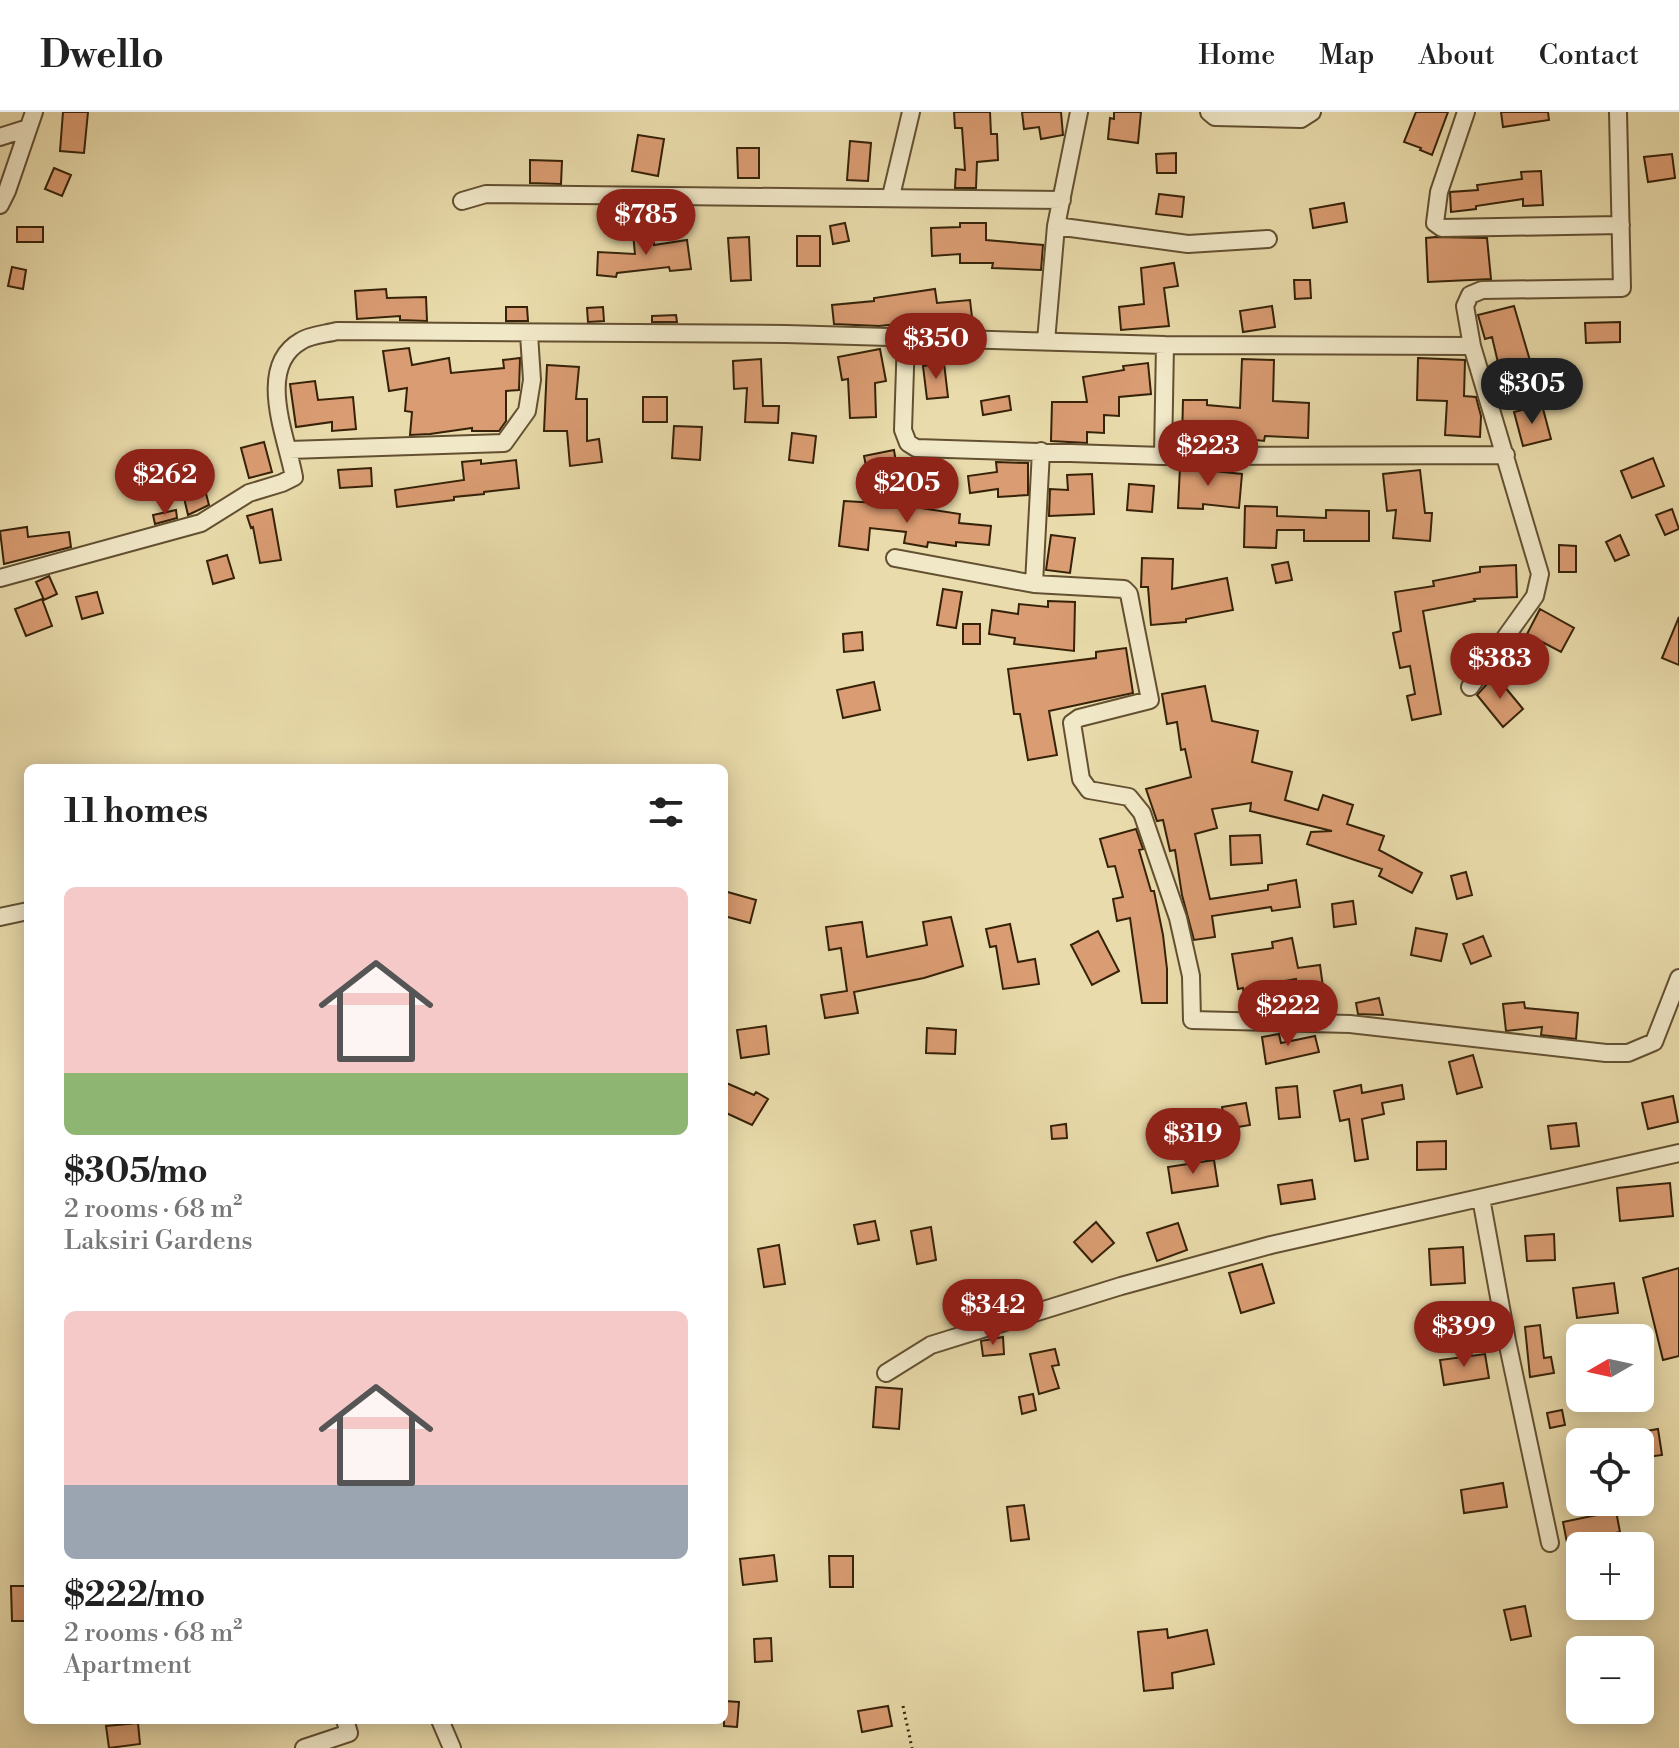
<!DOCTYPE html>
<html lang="en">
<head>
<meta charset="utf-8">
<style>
	:root { --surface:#fff; --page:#f2f2f2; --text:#222; --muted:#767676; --line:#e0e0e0; --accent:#8f2418 }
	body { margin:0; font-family:"Libre Bodoni",serif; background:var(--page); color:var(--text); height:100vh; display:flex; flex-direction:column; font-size:30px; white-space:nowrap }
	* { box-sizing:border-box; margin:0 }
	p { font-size:26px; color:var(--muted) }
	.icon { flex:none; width:44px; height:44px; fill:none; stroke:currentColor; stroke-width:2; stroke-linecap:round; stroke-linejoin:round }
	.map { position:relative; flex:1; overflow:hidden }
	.panel { position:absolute; left:24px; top:652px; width:704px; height:960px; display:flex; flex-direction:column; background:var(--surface); border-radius:12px; box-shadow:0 4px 20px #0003 }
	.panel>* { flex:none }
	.needle { width:52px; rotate:261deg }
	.fabs { position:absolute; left:1566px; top:1212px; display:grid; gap:16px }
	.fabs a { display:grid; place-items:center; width:88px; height:88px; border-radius:12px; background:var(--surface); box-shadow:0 4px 20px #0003; font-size:40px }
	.price { position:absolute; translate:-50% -68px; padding:0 18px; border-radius:28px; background:var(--accent); color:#fff; font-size:26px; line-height:52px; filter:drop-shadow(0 2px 4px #0008) }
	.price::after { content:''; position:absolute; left:50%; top:48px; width:24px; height:18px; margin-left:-12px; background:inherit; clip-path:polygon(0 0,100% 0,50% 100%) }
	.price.active { background:#222; color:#fff }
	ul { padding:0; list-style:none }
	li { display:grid; align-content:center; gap:16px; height:424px; padding:0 40px }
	li span { display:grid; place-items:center; height:248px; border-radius:12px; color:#555 }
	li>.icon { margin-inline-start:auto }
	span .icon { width:144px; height:144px; fill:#fffc; stroke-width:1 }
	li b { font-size:34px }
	h2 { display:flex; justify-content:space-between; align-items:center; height:96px; padding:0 40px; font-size:34px }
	header { display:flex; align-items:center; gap:48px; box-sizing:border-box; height:112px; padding:0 40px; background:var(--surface); border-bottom:2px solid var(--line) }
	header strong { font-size:38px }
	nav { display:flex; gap:44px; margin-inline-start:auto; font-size:28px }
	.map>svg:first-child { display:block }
	.building { fill:#da9c72; stroke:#362208; stroke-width:2 }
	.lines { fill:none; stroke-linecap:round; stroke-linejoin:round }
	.minor-casing { stroke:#635031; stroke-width:20 }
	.path { stroke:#362208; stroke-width:3; stroke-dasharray:2 4; stroke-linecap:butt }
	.minor { stroke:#f1e8c8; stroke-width:16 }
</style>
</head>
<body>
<header>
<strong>Dwello</strong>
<nav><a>Home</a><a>Map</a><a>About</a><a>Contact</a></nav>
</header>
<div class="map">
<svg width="1679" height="1636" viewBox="0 0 1679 1636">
	<rect width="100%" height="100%" fill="#e9dbab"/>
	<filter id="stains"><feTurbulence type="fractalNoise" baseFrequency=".0025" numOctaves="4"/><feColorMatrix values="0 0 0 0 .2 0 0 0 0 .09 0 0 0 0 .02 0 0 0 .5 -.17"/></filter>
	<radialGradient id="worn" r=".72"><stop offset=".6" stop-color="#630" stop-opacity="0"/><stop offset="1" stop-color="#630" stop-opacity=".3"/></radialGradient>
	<path class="building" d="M 63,0 L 88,0 L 84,41 L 60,39 Z
		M 954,0 L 990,0 L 991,22 L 997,22 L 998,48 L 977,50 L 976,76 L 955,76 L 956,57 L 965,58 L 962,16 L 955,16 Z
		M 1022,0 L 1061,0 L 1063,23 L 1041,27 L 1039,15 L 1024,17 Z
		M 1114,0 L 1141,0 L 1138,31 L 1108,27 L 1110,6 L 1114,7 Z
		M 1416,0 L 1448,0 L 1432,43 L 1420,38 L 1421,36 L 1404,30 Z
		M 1501,0 L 1548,0 L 1549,8 L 1503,15 Z
		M 638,23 L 664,27 L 658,64 L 632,59 Z
		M 850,29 L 871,31 L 868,69 L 847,68 Z
		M 737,36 L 759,36 L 759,66 L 738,66 Z
		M 1176,41 L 1176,61 L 1157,61 L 1156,42 Z
		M 1672,42 L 1675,66 L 1648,70 L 1644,45 Z
		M 530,48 L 562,49 L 561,72 L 530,71 Z
		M 54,56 L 71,63 L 62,84 L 45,77 Z
		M 1541,59 L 1543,93 L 1523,94 L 1523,87 L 1476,94 L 1476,97 L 1451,100 L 1450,80 L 1478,78 L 1477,73 L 1522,67 L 1521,60 Z
		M 1159,82 L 1184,85 L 1182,105 L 1156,102 Z
		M 1344,91 L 1347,110 L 1313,116 L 1310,97 Z
		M 845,111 L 849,129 L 833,132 L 830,114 Z
		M 960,111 L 986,111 L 986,128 L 1043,133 L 1041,158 L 992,156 L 993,151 L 960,151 L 960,142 L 932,144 L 931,116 L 960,115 Z
		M 17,115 L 43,115 L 43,130 L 17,130 Z
		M 653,120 L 654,133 L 687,128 L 691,157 L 670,159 L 669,155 L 617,161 L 616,165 L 597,163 L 598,140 L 635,142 L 633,122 Z
		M 797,124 L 820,124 L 820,154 L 797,154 Z
		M 749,125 L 751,168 L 731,169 L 728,126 Z
		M 1436,125 L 1487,126 L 1491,167 L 1428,170 L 1426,126 Z
		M 1174,151 L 1178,174 L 1164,176 L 1169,214 L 1121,218 L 1119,195 L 1144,192 L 1141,156 Z
		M 12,155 L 26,158 L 23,177 L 8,174 Z
		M 1294,168 L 1310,168 L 1311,186 L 1295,187 Z
		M 386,177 L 387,186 L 426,185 L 427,209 L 400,208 L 400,204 L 357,207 L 355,179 Z
		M 935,177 L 937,191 L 970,188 L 973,214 L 946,216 L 945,207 L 879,214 L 834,212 L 832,193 L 874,189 L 874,186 Z
		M 1272,194 L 1275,215 L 1243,220 L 1240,199 Z
		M 1514,194 L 1531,252 L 1500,259 L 1492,225 L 1485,227 L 1478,203 Z
		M 506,195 L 527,195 L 528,209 L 506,209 Z
		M 603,195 L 604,209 L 588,210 L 587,196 Z
		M 676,203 L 677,210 L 652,210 L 652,204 Z
		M 1620,210 L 1620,230 L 1586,231 L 1585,211 Z
		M 409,236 L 412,253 L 449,246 L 451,261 L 504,256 L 503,248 L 520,246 L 519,278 L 506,279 L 506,309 L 499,319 L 472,319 L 472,316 L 430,322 L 410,323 L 412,300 L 405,299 L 407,276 L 389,279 L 383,239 Z
		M 880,237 L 886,269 L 875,271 L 876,305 L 850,306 L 848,267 L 842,268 L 838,245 Z
		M 1418,246 L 1465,248 L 1464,284 L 1476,285 L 1481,304 L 1480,325 L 1445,323 L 1447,289 L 1417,288 Z
		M 761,247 L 763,294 L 779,294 L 778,311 L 745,310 L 747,276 L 734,277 L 733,249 Z
		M 1242,247 L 1274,248 L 1273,289 L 1309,291 L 1308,326 L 1265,324 L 1264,329 L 1207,322 L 1207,328 L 1182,328 L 1183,288 L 1207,288 L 1207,293 L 1240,296 Z
		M 944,251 L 948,285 L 927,287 L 923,254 Z
		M 1148,251 L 1151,282 L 1119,285 L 1119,304 L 1104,303 L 1104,321 L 1087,320 L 1087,331 L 1051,329 L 1052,290 L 1087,290 L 1083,265 L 1124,258 L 1123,254 Z
		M 547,253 L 579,255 L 576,287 L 587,287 L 587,329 L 599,327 L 602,350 L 570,354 L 567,319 L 544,319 Z
		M 315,269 L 318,288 L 353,285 L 356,317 L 332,319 L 332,310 L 296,315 L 290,272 Z
		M 1009,284 L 1011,298 L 983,303 L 981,289 Z
		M 643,285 L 667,285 L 667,310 L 643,310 Z
		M 1542,293 L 1551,327 L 1523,334 L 1514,300 Z
		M 674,314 L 702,315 L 700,348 L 672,346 Z
		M 792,321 L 816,324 L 813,351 L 789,348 Z
		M 264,330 L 272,360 L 249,366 L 241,336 Z
		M 894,338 L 896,351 L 924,347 L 929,368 L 905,373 L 903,362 L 869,369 L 864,344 Z
		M 1653,346 L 1664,374 L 1632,386 L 1621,359 Z
		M 481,348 L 481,352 L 516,348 L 519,376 L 484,380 L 484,382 L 454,385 L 454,388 L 397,395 L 395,378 L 464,368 L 462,350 Z
		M 996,350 L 1028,351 L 1028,383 L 998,385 L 998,377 L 970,381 L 968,364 L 997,360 Z
		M 1180,355 L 1205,355 L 1205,358 L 1242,362 L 1239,396 L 1203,392 L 1203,397 L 1178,396 Z
		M 371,356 L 372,374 L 340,376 L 338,358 Z
		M 1420,358 L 1425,401 L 1432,401 L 1430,429 L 1393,426 L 1396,398 L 1387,399 L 1383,362 Z
		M 194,360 L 197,375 L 204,374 L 209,393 L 188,403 L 179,364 Z
		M 1092,362 L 1094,402 L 1049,404 L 1050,377 L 1068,378 L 1067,363 Z
		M 1129,372 L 1154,374 L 1152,400 L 1127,398 Z
		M 844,389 L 895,392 L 960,402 L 959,411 L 991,414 L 989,433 L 956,430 L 956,434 L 928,430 L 927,435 L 904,431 L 906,420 L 870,416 L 868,438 L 839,434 Z
		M 1245,394 L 1277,395 L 1277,404 L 1326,406 L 1326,398 L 1369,399 L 1369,429 L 1304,429 L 1304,418 L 1277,418 L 1276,436 L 1244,435 Z
		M 272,397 L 281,448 L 260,451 L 253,415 L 251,416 L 247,404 Z
		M 1672,397 L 1679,417 L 1665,423 L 1656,403 Z
		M 176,398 L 177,406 L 155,412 L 153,403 Z
		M 27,415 L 28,425 L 69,420 L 71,435 L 4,452 L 0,419 Z
		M 1051,423 L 1075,426 L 1070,461 L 1046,458 Z
		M 1620,423 L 1629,443 L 1615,449 L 1606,430 Z
		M 1559,433 L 1576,434 L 1576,460 L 1559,460 Z
		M 227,443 L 234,466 L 213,472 L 207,449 Z
		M 1142,446 L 1173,447 L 1172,477 L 1227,466 L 1233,498 L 1186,507 L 1186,510 L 1151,513 L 1148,475 L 1141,475 Z
		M 1288,450 L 1292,468 L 1276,471 L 1272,453 Z
		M 1516,453 L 1517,485 L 1474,487 L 1475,489 L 1423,499 L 1441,602 L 1412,608 L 1407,584 L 1415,582 L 1410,554 L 1400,556 L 1393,521 L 1401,519 L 1395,480 L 1434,474 L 1433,469 L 1480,460 L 1480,455 Z
		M 49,464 L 57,482 L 44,488 L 36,470 Z
		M 943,477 L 962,480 L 956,516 L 937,513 Z
		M 97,480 L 103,501 L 82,507 L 76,485 Z
		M 42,487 L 52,514 L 26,524 L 15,497 Z
		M 1048,489 L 1075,490 L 1074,539 L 1014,532 L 1015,526 L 989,522 L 992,498 L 1018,502 L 1019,492 L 1048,495 Z
		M 1540,497 L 1574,516 L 1561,540 L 1527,522 Z
		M 1679,505 L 1679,553 L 1662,546 Z
		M 963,512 L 980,512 L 980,532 L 963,532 Z
		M 862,520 L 863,538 L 844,540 L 843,522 Z
		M 1126,536 L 1133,581 L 1049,599 L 1057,643 L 1028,648 L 1020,602 L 1014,602 L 1008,557 L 1096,546 L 1096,540 Z
		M 1495,563 L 1523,597 L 1503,615 L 1477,583 Z
		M 874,570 L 880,598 L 843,606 L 837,578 Z
		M 1205,574 L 1212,609 L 1258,619 L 1252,650 L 1292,660 L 1285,688 L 1318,698 L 1323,683 L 1353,693 L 1347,712 L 1384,724 L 1379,738 L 1422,761 L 1412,781 L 1379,764 L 1382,757 L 1307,732 L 1311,720 L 1332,719 L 1250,699 L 1251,691 L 1212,697 L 1217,716 L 1195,722 L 1210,787 L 1268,778 L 1268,773 L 1296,768 L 1300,795 L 1272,799 L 1271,795 L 1212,804 L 1215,825 L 1194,828 L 1182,783 L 1175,738 L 1170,739 L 1163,708 L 1157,709 L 1146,677 L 1191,665 L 1185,637 L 1181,638 L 1177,610 L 1167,612 L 1162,582 Z
		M 1136,717 L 1143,737 L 1139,738 L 1151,779 L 1154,779 L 1163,823 L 1167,857 L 1167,891 L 1142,891 L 1130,806 L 1117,809 L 1113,787 L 1123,785 L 1115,754 L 1108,755 L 1100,727 Z
		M 1260,723 L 1262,751 L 1231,753 L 1230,724 Z
		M 1466,760 L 1472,783 L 1457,787 L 1451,764 Z
		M 724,779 L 756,788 L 750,811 L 724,804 Z
		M 1353,789 L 1356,812 L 1334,815 L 1332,792 Z
		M 951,805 L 963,854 L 924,866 L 854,880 L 858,901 L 825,906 L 821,883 L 847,879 L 841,836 L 829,838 L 826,815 L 862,810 L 867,845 L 927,833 L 923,810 Z
		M 1010,812 L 1018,850 L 1035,847 L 1039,872 L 1003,877 L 996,834 L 990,835 L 986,817 Z
		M 1416,816 L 1447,822 L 1441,849 L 1411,843 Z
		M 1098,819 L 1119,859 L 1092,873 L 1071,833 Z
		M 1483,824 L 1491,844 L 1471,852 L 1463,832 Z
		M 1292,826 L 1298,856 L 1320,853 L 1323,875 L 1298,879 L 1296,867 L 1268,872 L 1271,897 L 1246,898 L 1243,876 L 1238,877 L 1232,842 L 1273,836 L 1272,830 Z
		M 1379,886 L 1383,903 L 1358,902 L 1356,891 Z
		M 1524,890 L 1525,896 L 1578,901 L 1576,927 L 1541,923 L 1542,915 L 1506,919 L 1503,892 Z
		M 766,914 L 769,942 L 741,946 L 737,918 Z
		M 927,916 L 956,918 L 955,942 L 926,941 Z
		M 1279,922 L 1281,931 L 1315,924 L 1319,940 L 1266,952 L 1262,925 Z
		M 1473,943 L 1482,975 L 1457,982 L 1449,950 Z
		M 724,970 L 754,983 L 756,980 L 768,987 L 752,1013 L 724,1000 Z
		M 1361,973 L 1362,981 L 1402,973 L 1404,987 L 1382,991 L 1384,1002 L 1362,1007 L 1368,1047 L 1355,1049 L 1349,1007 L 1340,1009 L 1334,979 Z
		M 1297,974 L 1300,1005 L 1279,1007 L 1276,976 Z
		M 1673,984 L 1678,1010 L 1648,1017 L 1642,991 Z
		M 1246,991 L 1250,1013 L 1226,1017 L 1222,995 Z
		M 1576,1011 L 1579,1034 L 1551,1037 L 1548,1014 Z
		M 1066,1012 L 1067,1026 L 1052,1027 L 1051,1014 Z
		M 1446,1029 L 1446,1057 L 1417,1058 L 1417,1030 Z
		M 1214,1048 L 1218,1074 L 1172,1081 L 1168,1055 Z
		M 1312,1068 L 1315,1087 L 1281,1092 L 1278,1073 Z
		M 1670,1071 L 1673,1104 L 1620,1109 L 1617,1076 Z
		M 875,1109 L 879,1128 L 858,1132 L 854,1113 Z
		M 1096,1110 L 1114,1131 L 1092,1150 L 1074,1130 Z
		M 1178,1111 L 1187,1138 L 1157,1149 L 1147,1121 Z
		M 931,1115 L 936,1148 L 917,1152 L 911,1119 Z
		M 1554,1122 L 1555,1148 L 1527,1149 L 1525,1124 Z
		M 779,1133 L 785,1172 L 764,1175 L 758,1137 Z
		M 1463,1135 L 1465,1171 L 1431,1173 L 1429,1137 Z
		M 1262,1152 L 1274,1191 L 1241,1201 L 1229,1161 Z
		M 1679,1156 L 1679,1244 L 1663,1248 L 1643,1166 Z
		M 1614,1171 L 1618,1201 L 1577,1206 L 1573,1176 Z
		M 1540,1213 L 1544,1246 L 1551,1245 L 1554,1261 L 1530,1265 L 1525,1215 Z
		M 1003,1225 L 1004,1242 L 983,1244 L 981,1229 Z
		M 1055,1237 L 1059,1253 L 1052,1254 L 1059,1276 L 1039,1282 L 1030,1242 Z
		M 1485,1242 L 1489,1266 L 1444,1273 L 1440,1248 Z
		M 876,1275 L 902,1277 L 899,1317 L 873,1315 Z
		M 1033,1282 L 1036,1298 L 1022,1302 L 1019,1285 Z
		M 1562,1298 L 1565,1313 L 1550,1316 L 1547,1301 Z
		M 1658,1317 L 1662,1343 L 1640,1346 L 1640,1320 Z
		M 1503,1371 L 1507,1395 L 1464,1401 L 1461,1378 Z
		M 1024,1393 L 1029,1427 L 1011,1429 L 1007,1395 Z
		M 1616,1399 L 1620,1420 L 1567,1431 L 1563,1410 Z
		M 774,1443 L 777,1469 L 743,1473 L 740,1447 Z
		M 829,1444 L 853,1444 L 853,1475 L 830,1475 Z
		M 11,1474 L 28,1474 L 28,1509 L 12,1509 Z
		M 1525,1494 L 1531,1524 L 1511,1528 L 1504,1498 Z
		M 1167,1517 L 1168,1526 L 1207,1518 L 1214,1552 L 1172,1561 L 1173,1576 L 1144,1579 L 1138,1520 Z
		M 771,1526 L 772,1549 L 755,1550 L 754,1527 Z
		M 724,1589 L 739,1590 L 737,1615 L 724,1614 Z
		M 888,1594 L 892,1614 L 862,1620 L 858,1599 Z
		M 138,1611 L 140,1632 L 109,1636 L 106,1614 Z"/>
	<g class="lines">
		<g class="minor-casing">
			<path id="minor" d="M 1209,0 L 1215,5 L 1301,7 L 1312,0
				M 1466,0 L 1439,80 L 1435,111 L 1442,116 L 1621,113
				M 0,25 L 28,16
				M 891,84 L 911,0
				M 462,89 L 486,82 L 1062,88
				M 0,93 L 7,79 L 34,0
				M 1056,114 L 1188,132 L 1268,127
				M 906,225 L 903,318 L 908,331 L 916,336 L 1163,344 L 1506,343
				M 1046,229 L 1056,114 L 1079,0
				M 289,338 L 504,331 L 527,299 L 532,268 L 529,222
				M 1163,344 L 1165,233
				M 895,446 L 1034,472 L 1124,477 L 1129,482 L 1150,588 L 1079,606 L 1072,611 L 1081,667 L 1089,678 L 1129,685 L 1142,701 L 1178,806 L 1191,864 L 1192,908 L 1350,912 L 1606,941 L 1628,941 L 1654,930 L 1679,866
				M 0,466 L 201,411 L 249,381 L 282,371 L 294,365 C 287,326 255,255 301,229 C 310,223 326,222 337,219 L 786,222 L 1165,233 L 1472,234
				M 1034,472 L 1041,339
				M 1470,575 L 1535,484 L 1540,462 L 1472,234 L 1465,194 L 1470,183 L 1482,178 L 1622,176 L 1618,0
				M 0,805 L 28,799
				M 1481,1086 L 1507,1229 L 1550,1431
				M 886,1261 L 931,1233 L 1121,1174 L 1271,1133 L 1679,1041
				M 440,1608 L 452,1636
				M 304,1636 L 349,1621 L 345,1608"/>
		</g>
		<path class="path" d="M 903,1594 L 912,1636"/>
		<use href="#minor" class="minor"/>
	</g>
	<rect width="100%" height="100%" filter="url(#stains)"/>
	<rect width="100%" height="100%" fill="url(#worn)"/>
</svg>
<div class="fabs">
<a><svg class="needle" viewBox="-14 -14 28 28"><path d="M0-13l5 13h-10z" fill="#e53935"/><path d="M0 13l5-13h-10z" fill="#767676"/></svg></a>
<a><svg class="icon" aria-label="locate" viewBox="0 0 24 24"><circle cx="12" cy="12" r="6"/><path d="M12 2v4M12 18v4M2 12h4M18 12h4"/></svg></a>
<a>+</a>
<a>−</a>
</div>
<b class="price" style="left:646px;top:145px">$785</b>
<b class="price" style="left:936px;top:269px">$350</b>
<b class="price active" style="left:1532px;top:314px">$305</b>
<b class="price" style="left:1208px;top:376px">$223</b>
<b class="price" style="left:165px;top:405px">$262</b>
<b class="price" style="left:907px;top:413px">$205</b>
<b class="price" style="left:1500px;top:589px">$383</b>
<b class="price" style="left:1288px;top:936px">$222</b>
<b class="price" style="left:1193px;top:1064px">$319</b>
<b class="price" style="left:993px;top:1235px">$342</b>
<b class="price" style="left:1464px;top:1257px">$399</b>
<section class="panel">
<h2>11 homes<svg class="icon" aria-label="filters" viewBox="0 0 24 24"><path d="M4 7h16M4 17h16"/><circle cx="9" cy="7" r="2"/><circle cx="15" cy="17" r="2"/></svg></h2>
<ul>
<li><span style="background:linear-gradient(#f6c9c9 75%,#8fb573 0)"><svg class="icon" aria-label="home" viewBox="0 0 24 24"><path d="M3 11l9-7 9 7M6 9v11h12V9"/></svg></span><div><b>$305/mo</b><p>2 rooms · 68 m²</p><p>Laksiri Gardens</p></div></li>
<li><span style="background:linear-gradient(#f6c9c9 70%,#9aa5b1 0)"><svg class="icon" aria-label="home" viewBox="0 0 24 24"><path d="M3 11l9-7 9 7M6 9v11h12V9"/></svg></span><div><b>$222/mo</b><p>2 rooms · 68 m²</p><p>Apartment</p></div></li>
</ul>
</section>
</div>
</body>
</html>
